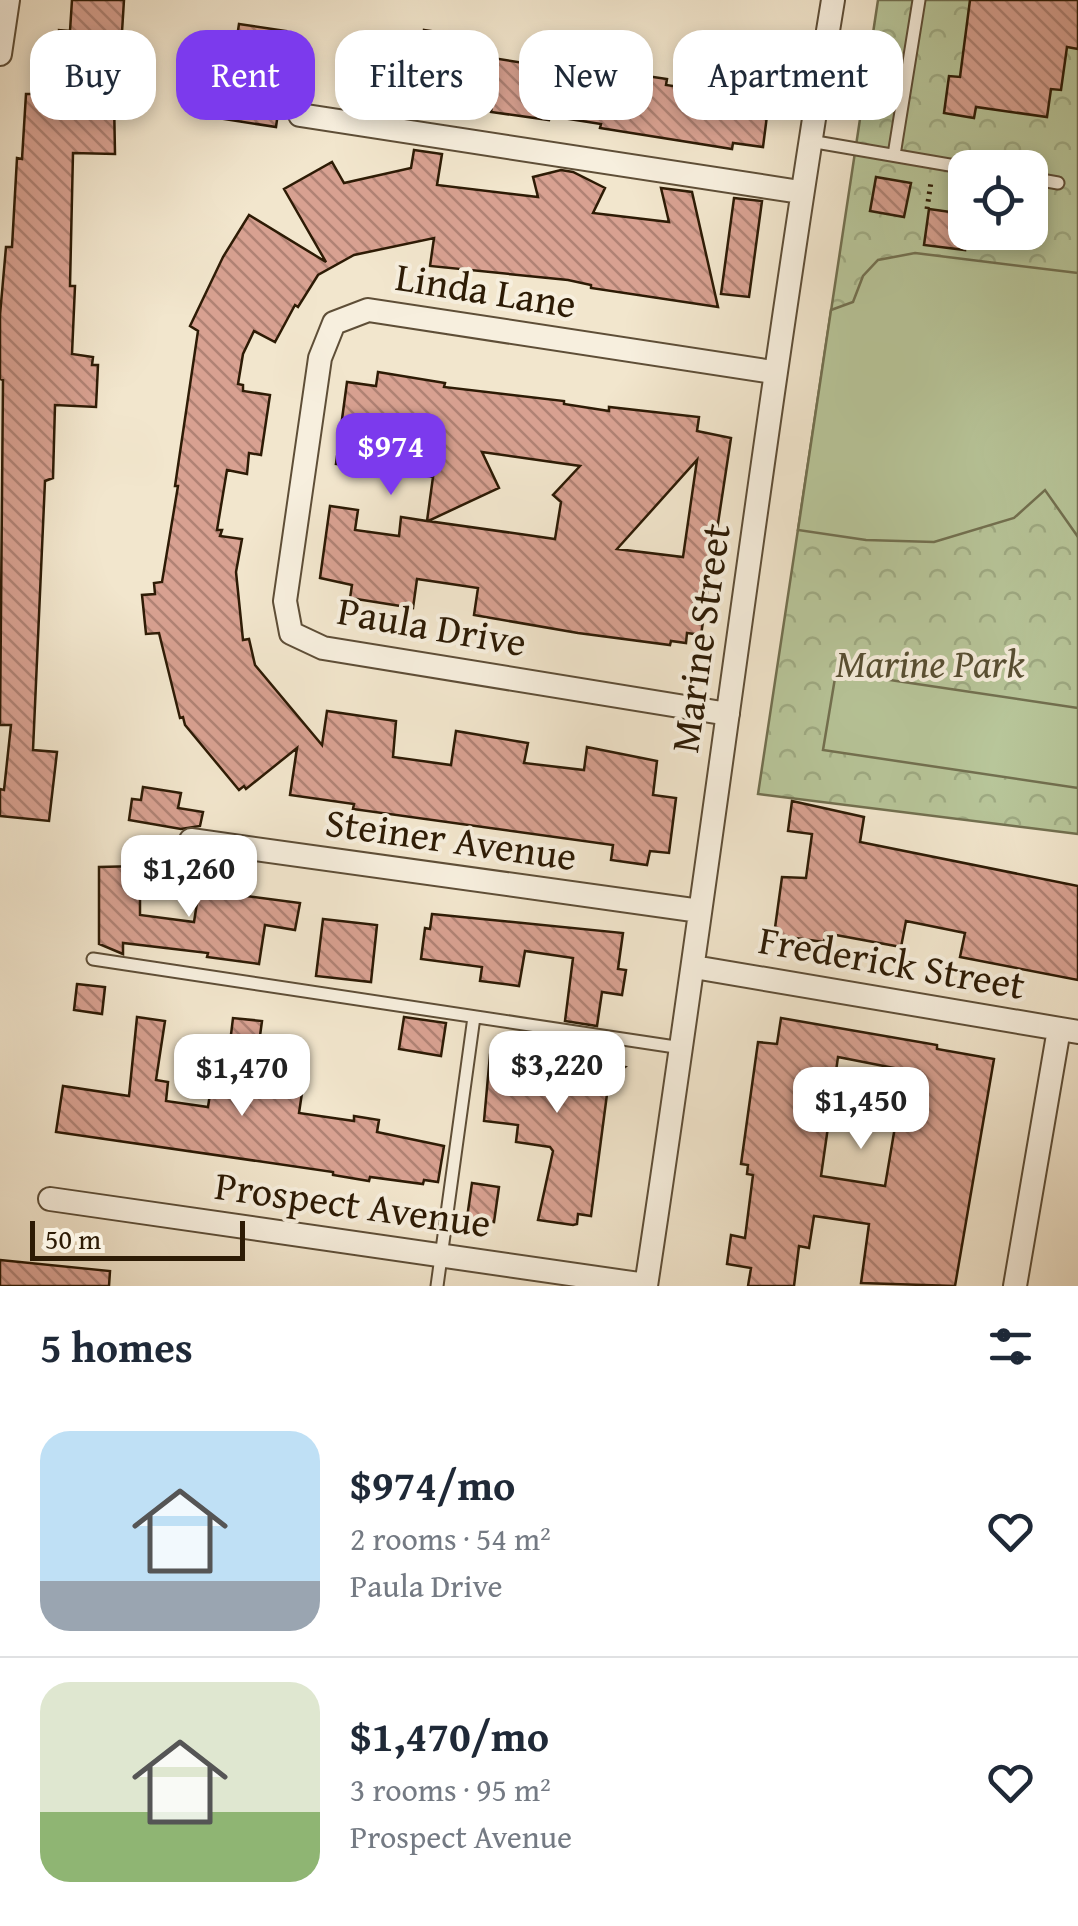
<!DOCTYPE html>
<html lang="en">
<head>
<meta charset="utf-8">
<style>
	:root { --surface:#fff; --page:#f6f6f7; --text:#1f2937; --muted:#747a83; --line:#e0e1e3; --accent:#7c3aed }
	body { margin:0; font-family:"Gentium Book Plus",serif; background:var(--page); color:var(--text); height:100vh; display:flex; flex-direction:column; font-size:38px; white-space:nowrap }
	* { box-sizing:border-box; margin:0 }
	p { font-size:32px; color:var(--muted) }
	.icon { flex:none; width:55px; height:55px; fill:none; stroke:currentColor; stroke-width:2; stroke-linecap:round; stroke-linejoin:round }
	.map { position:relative; height:1286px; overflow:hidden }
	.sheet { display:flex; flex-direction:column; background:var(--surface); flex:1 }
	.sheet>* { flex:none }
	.top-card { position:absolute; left:30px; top:30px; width:1020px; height:90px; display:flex; gap:20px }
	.controls { position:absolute; left:948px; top:150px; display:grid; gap:20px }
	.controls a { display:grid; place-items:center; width:100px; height:100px; border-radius:20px; background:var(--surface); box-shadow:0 5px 15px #0003; font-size:50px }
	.scale { position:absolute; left:30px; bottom:25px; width:215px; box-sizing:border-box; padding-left:10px; border:5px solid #2d1b05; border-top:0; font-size:28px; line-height:35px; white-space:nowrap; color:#2d1b05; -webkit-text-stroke:8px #f7efde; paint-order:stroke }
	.price { position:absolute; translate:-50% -85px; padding:0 22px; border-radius:20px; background:#fff; color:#222; font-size:32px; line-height:65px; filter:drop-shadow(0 2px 5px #0008) }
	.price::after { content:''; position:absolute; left:50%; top:60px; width:30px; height:22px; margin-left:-15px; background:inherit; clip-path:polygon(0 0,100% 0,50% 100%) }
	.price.active { background:var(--accent); color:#fff }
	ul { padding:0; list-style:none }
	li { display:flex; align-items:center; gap:30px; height:250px; padding:0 40px }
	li+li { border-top:2px solid var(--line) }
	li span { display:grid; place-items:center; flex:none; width:280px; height:200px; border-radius:30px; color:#555 }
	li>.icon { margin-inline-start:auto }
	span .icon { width:120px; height:120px; fill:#fffc; stroke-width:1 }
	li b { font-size:42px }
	h2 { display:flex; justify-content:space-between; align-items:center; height:120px; padding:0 40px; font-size:42px }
	.pill { padding:0 35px; border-radius:30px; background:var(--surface); box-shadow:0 5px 15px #0003; font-size:35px; line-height:90px }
	.pill.active { background:var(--accent); color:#fff }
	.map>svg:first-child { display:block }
	.park { fill:url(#park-crowns); stroke:#727050; stroke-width:2.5; fill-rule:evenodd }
	.pitch { fill:#b8c69a; stroke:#727050; stroke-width:2.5 }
	.building { fill:url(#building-back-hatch); stroke:#2d1b05; stroke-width:2.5; fill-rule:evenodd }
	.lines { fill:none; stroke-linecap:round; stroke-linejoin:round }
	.lane-casing { stroke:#5e4e37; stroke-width:15 }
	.street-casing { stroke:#5e4e37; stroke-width:26 }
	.path { stroke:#2d1b05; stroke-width:5; stroke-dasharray:2.5 5; stroke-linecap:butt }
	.lane { stroke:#f7efde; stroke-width:11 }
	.street { stroke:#f7efde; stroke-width:22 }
	.labels { text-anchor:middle; stroke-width:8; stroke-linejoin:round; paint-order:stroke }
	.street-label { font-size:40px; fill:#2d1b05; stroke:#f7efde }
	.park-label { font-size:40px; font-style:italic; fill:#574e32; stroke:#f7efde }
</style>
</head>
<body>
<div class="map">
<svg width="1078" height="1286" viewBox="0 0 1078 1286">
	<defs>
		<pattern id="park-crowns" width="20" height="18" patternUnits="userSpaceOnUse" patternTransform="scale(2.5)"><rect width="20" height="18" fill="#b8c69a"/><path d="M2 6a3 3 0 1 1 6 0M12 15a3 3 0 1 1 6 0" fill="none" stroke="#9eaa83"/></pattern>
		<pattern id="building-back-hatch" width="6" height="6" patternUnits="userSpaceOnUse" patternTransform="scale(2.5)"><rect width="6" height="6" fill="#d8a191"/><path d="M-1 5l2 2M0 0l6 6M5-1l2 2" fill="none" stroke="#b08274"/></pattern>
	</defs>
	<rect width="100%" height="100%" fill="#f2e6cd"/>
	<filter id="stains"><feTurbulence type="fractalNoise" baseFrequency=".002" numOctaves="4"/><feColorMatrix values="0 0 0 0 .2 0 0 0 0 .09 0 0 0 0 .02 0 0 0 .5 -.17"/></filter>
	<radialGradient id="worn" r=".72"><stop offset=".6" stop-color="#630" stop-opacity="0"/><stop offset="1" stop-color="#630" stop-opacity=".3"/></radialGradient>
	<path class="park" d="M 878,0 L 1078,0 L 1078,834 L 758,794 ZM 965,168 L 1030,168 L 1030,232 L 965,232 Z"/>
	<path class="pitch" d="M 915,253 L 1078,273 L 1078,537 L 1045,490 L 1014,518 L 934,542 L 866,540 L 798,530 L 831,310 L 853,302 L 863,276 L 878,260 Z
		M 836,672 L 1078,708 L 1078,788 L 823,750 Z"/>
	<path class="building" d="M 72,0 L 124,0 L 121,48 L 111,47 L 108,100 L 114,100 L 115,154 L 73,153 L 70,286 L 75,286 L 72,354 L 93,357 L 92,365 L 98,365 L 96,407 L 55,405 L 53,478 L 45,481 L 33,750 L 57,752 L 49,821 L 0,816 L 0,789 L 4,790 L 11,725 L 0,725 L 3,380 L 0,379 L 0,315 L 6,247 L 12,247 L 17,158 L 22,159 L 26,94 L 34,94 L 36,57 L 58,58 L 59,30 L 70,31 Z
		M 970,0 L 1078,0 L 1078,49 L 1067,47 L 1061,90 L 1051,89 L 1047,117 L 976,107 L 974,118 L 944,113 L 949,76 L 960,77 Z
		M 239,24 L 286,31 L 281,63 L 285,63 L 276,127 L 224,119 L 227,103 L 213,101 L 217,74 L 231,76 Z
		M 424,30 L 458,35 L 455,52 L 625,79 L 626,73 L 667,79 L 666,85 L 769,100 L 763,147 L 733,143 L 732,149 L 600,128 L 601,124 L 550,116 L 549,120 L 491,112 L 493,99 L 449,92 L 447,105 L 394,96 L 394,91 L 362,86 L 370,39 L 422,47 Z
		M 414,150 L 442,154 L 437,185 L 538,197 L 533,177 L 561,170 L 573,172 L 605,188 L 593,213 L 669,222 L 661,188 L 692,192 L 718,307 L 591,288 L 591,285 L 568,280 L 430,266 L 434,238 L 354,255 L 318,275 L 298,307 L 295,305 L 275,342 L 254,331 L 243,354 L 238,384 L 243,385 L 243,391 L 270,395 L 261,455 L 249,453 L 247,474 L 227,470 L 217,530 L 222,530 L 220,536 L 242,539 L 236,572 L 243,640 L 249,639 L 255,665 L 322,745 L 327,711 L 396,721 L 393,757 L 451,765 L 456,731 L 528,743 L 524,763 L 584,770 L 587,747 L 657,761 L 653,795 L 676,798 L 669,853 L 650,851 L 647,865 L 611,860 L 613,845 L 353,809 L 354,804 L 290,795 L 297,748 L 246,789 L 244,786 L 239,790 L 185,725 L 183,717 L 180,718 L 159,633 L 146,634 L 142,595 L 155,594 L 154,583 L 162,582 L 178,486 L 175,486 L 198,331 L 190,326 L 223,257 L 249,215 L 326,262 L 284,189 L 332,162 L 344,183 L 411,168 Z
		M 876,177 L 911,183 L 904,217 L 870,211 Z
		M 734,198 L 762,201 L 749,297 L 721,294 Z
		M 929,209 L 965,214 L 965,250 L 924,245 Z
		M 378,372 L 445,383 L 444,387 L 564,401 L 564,404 L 609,411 L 609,407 L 699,417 L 697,431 L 731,438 L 701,635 L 687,633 L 686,643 L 671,641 L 670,645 L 578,633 L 474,615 L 478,588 L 417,579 L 413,608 L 350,598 L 352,585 L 320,578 L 330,506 L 358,510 L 355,530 L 399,536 L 401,517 L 427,521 L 433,477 L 336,464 L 347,382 L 376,386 ZM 482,452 L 580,466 L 553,495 L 561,502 L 555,539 L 428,521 L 499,488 ZM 697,460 L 683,557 L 617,549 Z
		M 143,787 L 181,793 L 178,808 L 203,812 L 200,826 L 181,829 L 129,820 L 132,799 L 141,800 Z
		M 792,801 L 864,817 L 860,842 L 1078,886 L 1078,980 L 960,957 L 965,933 L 906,921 L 901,947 L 825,933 L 824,942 L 774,935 L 782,877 L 806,878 L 812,834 L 788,831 Z
		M 140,866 L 140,915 L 194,922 L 199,890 L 300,903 L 295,930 L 265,925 L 259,964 L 207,957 L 208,953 L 123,943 L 123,954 L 99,944 L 99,867 Z
		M 432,914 L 623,933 L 618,969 L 626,970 L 622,995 L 602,992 L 597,1026 L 565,1021 L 573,958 L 525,951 L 519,986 L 480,981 L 482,967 L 421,959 L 425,928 L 430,929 Z
		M 323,919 L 377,925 L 371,982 L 316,976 Z
		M 77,984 L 105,987 L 102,1014 L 74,1010 Z
		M 137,1017 L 165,1021 L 156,1080 L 168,1082 L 166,1101 L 208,1107 L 212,1081 L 225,1084 L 233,1018 L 262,1021 L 254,1080 L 303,1086 L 299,1113 L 354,1121 L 354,1116 L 379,1120 L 377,1132 L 444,1146 L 438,1182 L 424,1180 L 423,1184 L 370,1177 L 369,1181 L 333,1175 L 333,1172 L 56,1132 L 63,1086 L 129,1096 Z
		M 404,1017 L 446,1023 L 441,1056 L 399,1049 Z
		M 781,1018 L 937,1045 L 937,1049 L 994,1059 L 955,1286 L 861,1283 L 869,1224 L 814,1216 L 809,1248 L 799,1246 L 794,1286 L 748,1286 L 751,1268 L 727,1264 L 731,1235 L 745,1238 L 753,1175 L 747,1174 L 748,1165 L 741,1164 L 758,1042 L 777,1044 ZM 838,1057 L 899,1069 L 895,1090 L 901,1091 L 885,1186 L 821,1176 Z
		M 533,1038 L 595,1044 L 594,1047 L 611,1050 L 609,1064 L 625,1067 L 609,1079 L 591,1216 L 578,1214 L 577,1224 L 573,1225 L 538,1220 L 553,1151 L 550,1147 L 516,1142 L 518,1125 L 484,1121 L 490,1055 L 531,1060 Z
		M 472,1183 L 499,1187 L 494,1222 L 467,1218 Z
		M 0,1260 L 110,1271 L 109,1286 L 0,1286 Z"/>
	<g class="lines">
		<g class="lane-casing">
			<path id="lane" d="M 810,141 L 967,168
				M 894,155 L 919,0
				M 1030,178 L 1058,183
				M 93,959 L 682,1048
				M 437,1286 L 474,1017"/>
		</g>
		<g class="street-casing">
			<path id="street" d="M 0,54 L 8,0
				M 300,115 L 800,192
				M 728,714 L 323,648 L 291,633 L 285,601 L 320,358 L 334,323 L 368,310 L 773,372
				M 191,840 L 700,911
				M 694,967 L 1078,1032
				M 50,1199 L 646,1285
				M 646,1286 C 711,858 763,428 833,0
				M 1015,1286 L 1059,1029"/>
		</g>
		<path class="path" d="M 927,209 L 931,182"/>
		<use href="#lane" class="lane"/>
		<use href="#street" class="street"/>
	</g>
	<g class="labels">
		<g class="street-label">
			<text transform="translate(486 290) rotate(9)" y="14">Linda Lane</text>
			<text transform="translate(432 626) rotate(10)" y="14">Paula Drive</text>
			<text transform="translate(700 638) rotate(-82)" y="14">Marine Street</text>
			<text transform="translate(451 839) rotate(8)" y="14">Steiner Avenue</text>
			<text transform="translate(892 962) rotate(10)" y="14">Frederick Street</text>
			<text transform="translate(353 1204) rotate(8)" y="14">Prospect Avenue</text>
		</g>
		<g class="park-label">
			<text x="930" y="677">Marine Park</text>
		</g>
	</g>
	<rect width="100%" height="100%" filter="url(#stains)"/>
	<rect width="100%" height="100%" fill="url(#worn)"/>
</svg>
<div class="controls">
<a><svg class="icon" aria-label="locate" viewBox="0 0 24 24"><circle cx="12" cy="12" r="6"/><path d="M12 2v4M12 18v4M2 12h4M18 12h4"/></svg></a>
</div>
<div class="scale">50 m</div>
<b class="price active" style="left:391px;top:498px">$974</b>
<b class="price" style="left:189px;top:920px">$1,260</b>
<b class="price" style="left:557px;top:1116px">$3,220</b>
<b class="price" style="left:242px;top:1119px">$1,470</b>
<b class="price" style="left:861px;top:1152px">$1,450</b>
<div class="top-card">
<a class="pill">Buy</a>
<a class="pill active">Rent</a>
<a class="pill">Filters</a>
<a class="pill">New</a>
<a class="pill">Apartment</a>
</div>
</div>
<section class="sheet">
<h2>5 homes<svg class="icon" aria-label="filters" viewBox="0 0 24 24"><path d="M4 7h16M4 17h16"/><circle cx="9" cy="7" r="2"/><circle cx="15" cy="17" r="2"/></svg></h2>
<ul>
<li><span style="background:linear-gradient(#bfe0f5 75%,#9aa5b1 0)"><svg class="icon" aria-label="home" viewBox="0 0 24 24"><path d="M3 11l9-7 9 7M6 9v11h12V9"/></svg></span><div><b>$974/mo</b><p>2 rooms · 54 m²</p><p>Paula Drive</p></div><svg class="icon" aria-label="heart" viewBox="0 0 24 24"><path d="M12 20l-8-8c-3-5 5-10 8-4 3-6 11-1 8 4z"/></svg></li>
<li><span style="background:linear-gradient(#dfe7d0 65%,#8fb573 0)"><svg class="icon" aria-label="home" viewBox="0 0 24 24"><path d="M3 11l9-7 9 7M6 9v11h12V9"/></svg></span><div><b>$1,470/mo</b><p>3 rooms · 95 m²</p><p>Prospect Avenue</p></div><svg class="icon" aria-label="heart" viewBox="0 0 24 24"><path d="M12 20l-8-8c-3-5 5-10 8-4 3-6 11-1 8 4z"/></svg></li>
</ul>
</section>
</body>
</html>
